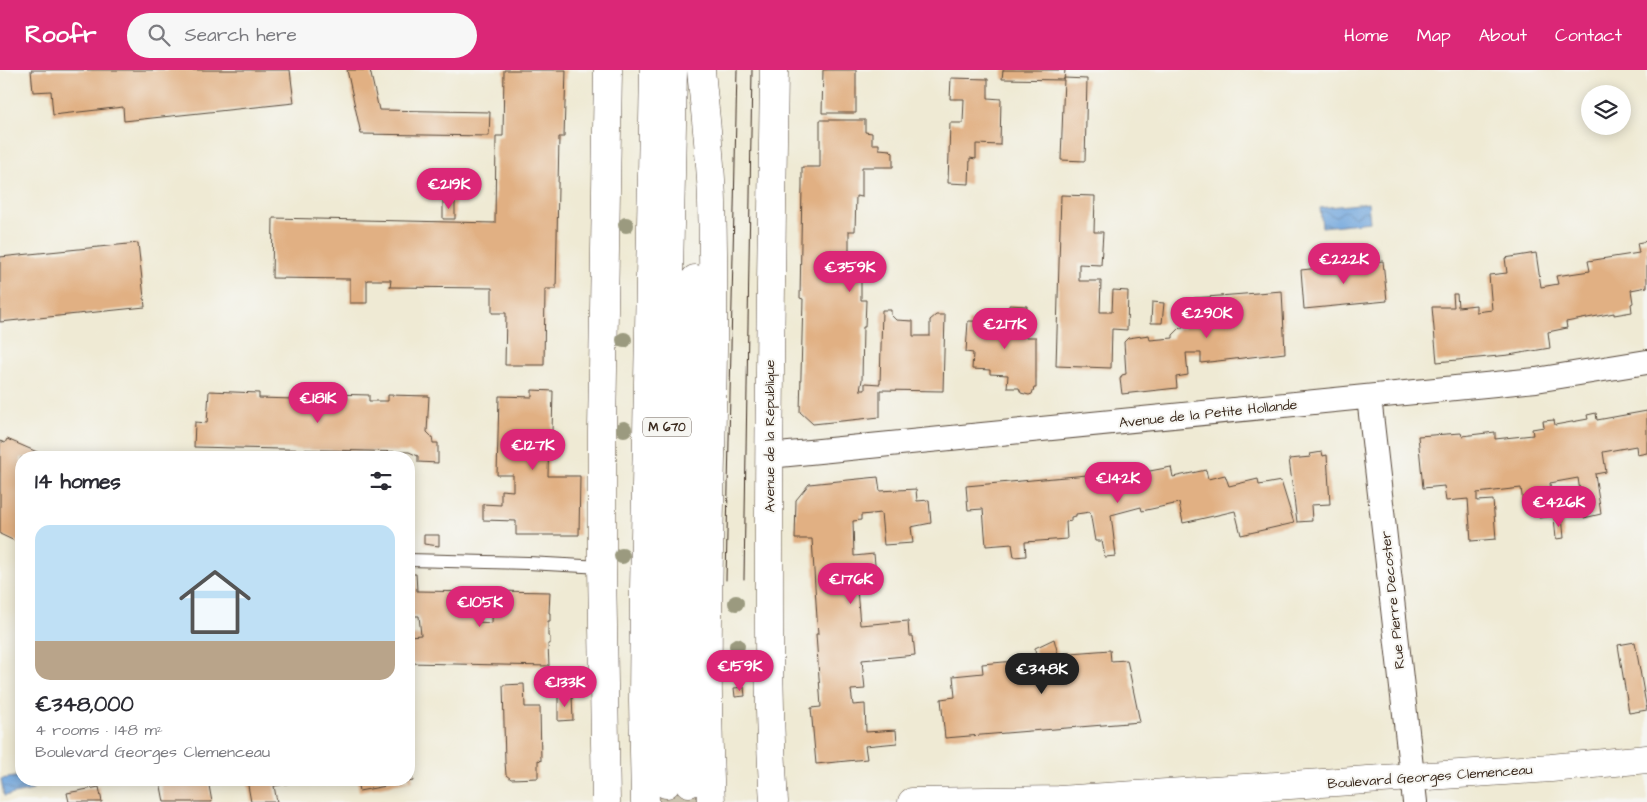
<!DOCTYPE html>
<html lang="en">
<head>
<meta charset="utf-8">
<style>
	:root { --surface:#fff; --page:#f7f7f7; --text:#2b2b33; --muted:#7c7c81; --line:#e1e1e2; --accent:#db2777 }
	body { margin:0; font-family:"Architects Daughter",sans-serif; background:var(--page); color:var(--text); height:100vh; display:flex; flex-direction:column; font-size:19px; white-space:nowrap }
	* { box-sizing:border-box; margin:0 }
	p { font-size:16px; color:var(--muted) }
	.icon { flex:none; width:28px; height:28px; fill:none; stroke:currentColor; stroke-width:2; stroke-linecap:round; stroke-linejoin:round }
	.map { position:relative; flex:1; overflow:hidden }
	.drawer { position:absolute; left:15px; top:381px; width:400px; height:335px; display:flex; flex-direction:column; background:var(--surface); border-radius:20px; box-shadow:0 2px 12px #0003 }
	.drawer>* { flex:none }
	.tools { position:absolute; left:1581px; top:15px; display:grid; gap:10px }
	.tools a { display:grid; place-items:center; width:50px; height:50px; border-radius:50%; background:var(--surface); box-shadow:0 2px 12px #0003; font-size:25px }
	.price { position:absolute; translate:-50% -42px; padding:0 11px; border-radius:18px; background:var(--accent); color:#fff; font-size:16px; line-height:32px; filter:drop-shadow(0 1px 2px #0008) }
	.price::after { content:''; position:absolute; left:50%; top:30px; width:15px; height:11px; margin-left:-8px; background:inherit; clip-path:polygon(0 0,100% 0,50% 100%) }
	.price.active { background:#222; color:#fff }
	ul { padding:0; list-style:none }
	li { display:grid; align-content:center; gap:10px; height:265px; padding:0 20px }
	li+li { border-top:1px solid var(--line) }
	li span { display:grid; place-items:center; height:155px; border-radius:15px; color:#555 }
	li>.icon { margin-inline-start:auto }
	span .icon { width:90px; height:90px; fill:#fffc; stroke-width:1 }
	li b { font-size:21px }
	h2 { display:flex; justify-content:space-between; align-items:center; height:60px; padding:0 20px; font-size:21px }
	header { display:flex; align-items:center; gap:30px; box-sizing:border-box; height:70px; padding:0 25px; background:var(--accent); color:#fff }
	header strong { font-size:24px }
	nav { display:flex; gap:28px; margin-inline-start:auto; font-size:18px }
	.search { width:350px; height:45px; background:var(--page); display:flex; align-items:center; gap:12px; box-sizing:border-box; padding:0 18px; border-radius:28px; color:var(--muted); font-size:19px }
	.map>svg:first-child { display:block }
	.water { fill:url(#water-waves); stroke:#54677d }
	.building { fill:#e1b083 }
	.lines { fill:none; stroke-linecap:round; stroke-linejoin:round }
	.primary-tunnel { stroke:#cbc4b0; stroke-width:28; stroke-dasharray:28 14; stroke-linecap:butt }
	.service-casing { stroke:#564739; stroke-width:14 }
	.minor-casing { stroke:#564739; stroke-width:26 }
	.tertiary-casing { stroke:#564739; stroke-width:29 }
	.secondary-casing { stroke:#564739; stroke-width:29 }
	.primary-casing { stroke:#564739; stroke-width:29 }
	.service { stroke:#fff; stroke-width:12 }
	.minor { stroke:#fff; stroke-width:24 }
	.tertiary { stroke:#fff; stroke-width:28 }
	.secondary { stroke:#fff; stroke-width:28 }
	.primary { stroke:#fff; stroke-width:28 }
	.tram { stroke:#3b2a1e; stroke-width:1 }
	.tree { fill:#9b9a7f }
	.labels { text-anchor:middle; stroke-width:4; stroke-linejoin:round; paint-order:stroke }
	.shield { fill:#f6f6f2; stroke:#73675e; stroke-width:1 }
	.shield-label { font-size:12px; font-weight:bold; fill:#3b2a1e }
	.street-label { font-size:14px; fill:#3b2a1e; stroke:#f6f6f2 }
</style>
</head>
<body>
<header>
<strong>Roofr</strong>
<div class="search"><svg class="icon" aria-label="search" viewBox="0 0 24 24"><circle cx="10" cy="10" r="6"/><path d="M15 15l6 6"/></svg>Search here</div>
<nav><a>Home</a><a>Map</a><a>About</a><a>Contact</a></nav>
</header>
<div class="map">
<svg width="1647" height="732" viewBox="0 0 1647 732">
	<defs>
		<pattern id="water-waves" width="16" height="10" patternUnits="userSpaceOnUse" patternTransform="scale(1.25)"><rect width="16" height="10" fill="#6ea4dc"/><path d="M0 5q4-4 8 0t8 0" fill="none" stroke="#5c86b2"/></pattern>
	</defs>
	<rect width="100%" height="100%" fill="#f6f6f2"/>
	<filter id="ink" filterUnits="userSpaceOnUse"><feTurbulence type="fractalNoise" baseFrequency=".02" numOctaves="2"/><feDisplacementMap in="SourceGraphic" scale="10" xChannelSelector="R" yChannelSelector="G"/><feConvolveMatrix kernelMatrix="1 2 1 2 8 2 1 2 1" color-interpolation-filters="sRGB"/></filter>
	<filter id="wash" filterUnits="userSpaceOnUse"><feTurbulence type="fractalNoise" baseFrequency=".0096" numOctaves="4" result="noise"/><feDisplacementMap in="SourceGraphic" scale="20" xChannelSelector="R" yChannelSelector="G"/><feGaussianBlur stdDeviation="1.12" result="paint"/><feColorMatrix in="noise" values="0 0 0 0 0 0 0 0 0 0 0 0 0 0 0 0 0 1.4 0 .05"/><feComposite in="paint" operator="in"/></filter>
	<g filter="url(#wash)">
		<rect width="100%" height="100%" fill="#efead4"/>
		<path class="water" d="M 1368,133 L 1370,152 L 1322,157 L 1320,138 Z
			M 21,706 L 21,710 L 30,710 L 33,720 L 4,726 L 1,709 Z"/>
		<g id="blocks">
			<path class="building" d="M 31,0 L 290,0 L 294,33 L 124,51 L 123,37 L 53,45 L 51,21 L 33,22 Z
				M 347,0 L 370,0 L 379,40 L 490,42 L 489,66 L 361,64 Z
				M 504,0 L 566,0 L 564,67 L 559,67 L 556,219 L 545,219 L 544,295 L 505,295 L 506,243 L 492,243 L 492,218 L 390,217 L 391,210 L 367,210 L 367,233 L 350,233 L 350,209 L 272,208 L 273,148 L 495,153 L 496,66 L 503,66 Z
				M 823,0 L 856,0 L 856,43 L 822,43 Z
				M 1003,0 L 1065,0 L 1064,10 L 1002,9 Z
				M 951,8 L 988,9 L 988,28 L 1001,29 L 1000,75 L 976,74 L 976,89 L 970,88 L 969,114 L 948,113 L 950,53 L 963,53 L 964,29 L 950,29 Z
				M 1064,8 L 1087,9 L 1085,91 L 1061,90 Z
				M 820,50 L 865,50 L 865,62 L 872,63 L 872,74 L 879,74 L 879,79 L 890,80 L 893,83 L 893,97 L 862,97 L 862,127 L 856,126 L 855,161 L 849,161 L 849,205 L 861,205 L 861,230 L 866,230 L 865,257 L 863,257 L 862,310 L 860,320 L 865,320 L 865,313 L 880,314 L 882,240 L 891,240 L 891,245 L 896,250 L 913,251 L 913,266 L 930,266 L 930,250 L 936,245 L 945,245 L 943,321 L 880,320 L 880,347 L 813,354 L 800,342 L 803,229 L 800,228 L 802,116 L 802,97 L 820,97 Z
				M 1061,125 L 1095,126 L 1094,162 L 1103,162 L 1101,195 L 1079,194 L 1079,211 L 1101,211 L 1100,242 L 1112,242 L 1113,220 L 1128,221 L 1127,260 L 1112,259 L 1111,298 L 1056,296 Z
				M 443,131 L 455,132 L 455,149 L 443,149 Z
				M 1647,171 L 1647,217 L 1631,220 L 1633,233 L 1631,234 L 1632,242 L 1614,245 L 1614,243 L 1566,252 L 1567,258 L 1548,262 L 1550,278 L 1509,285 L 1437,292 L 1432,237 L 1454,237 L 1453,224 L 1457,224 L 1458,237 L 1476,235 L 1476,242 L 1492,240 L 1489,205 L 1507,203 L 1505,188 L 1536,183 L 1541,217 L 1558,214 L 1556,206 L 1590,201 L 1588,191 L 1639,183 L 1637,173 Z
				M 138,173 L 145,237 L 0,252 L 0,187 Z
				M 1383,191 L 1387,231 L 1304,239 L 1301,200 Z
				M 1282,221 L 1285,283 L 1201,293 L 1201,283 L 1186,283 L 1188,305 L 1176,307 L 1177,318 L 1122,324 L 1120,309 L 1122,305 L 1126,304 L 1124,272 L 1128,268 L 1149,265 L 1150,270 L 1173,268 L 1173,265 L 1180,258 L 1183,258 L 1182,236 L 1184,236 L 1184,231 L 1194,231 L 1194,228 Z
				M 1152,232 L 1164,233 L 1162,253 L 1151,253 Z
				M 1009,235 L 1027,236 L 1026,249 L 1021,249 L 1020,267 L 1036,267 L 1036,318 L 1034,318 L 1032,324 L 1029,325 L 1021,323 L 1019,318 L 1007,318 L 1008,305 L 990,304 L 990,300 L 972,299 L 973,283 L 966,282 L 968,251 L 1009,252 Z
				M 532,320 L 553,321 L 552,362 L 549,362 L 548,406 L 580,406 L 579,465 L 516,465 L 516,451 L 483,450 L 483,434 L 501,435 L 501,420 L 513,421 L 513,405 L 497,405 L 499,326 L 532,327 Z
				M 209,321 L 259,323 L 259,328 L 329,330 L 329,324 L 369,325 L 369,331 L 388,331 L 388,325 L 429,326 L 427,362 L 432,367 L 433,373 L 438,373 L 438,393 L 418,392 L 418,386 L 409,382 L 194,377 L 195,352 L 207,353 Z
				M 1647,341 L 1647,383 L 1637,385 L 1636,376 L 1603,382 L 1606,402 L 1595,404 L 1601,444 L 1584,448 L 1578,408 L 1550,413 L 1553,446 L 1539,448 L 1537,432 L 1523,433 L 1521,418 L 1477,423 L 1477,431 L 1493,430 L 1496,469 L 1471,471 L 1468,429 L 1446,431 L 1444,416 L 1423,418 L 1418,366 L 1461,363 L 1462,366 L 1495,362 L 1495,369 L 1533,365 L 1532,359 L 1544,357 L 1543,351 L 1554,350 L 1555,355 L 1588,349 L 1587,345 L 1596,343 L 1597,350 Z
				M 7,369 L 51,388 L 21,388 L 21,474 L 0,464 L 0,371 L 5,373 Z
				M 1322,382 L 1323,386 L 1327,385 L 1330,434 L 1311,435 L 1312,451 L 1297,452 L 1289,389 L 1311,387 L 1310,384 Z
				M 1133,397 L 1134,404 L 1171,397 L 1173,407 L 1206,400 L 1208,409 L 1225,405 L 1229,416 L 1258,409 L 1259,415 L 1281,411 L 1294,453 L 1241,465 L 1235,441 L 1183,453 L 1179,433 L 1142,441 L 1141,437 L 1111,445 L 1116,486 L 1105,487 L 1102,471 L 1095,471 L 1090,442 L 1076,444 L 1076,446 L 1071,447 L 1071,451 L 1066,452 L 1067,469 L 1025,472 L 1026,486 L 1014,487 L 1012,474 L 986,476 L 983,439 L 968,440 L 966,416 L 1087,405 Z
				M 878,407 L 880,421 L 916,419 L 917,431 L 929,430 L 931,453 L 911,457 L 913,473 L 884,475 L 881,443 L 861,445 L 861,450 L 853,451 L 854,486 L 874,484 L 876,505 L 856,507 L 860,555 L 908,551 L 909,566 L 913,566 L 915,585 L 862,590 L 865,619 L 851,620 L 853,635 L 865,634 L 866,662 L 896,660 L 897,673 L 865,676 L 867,689 L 816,694 L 811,638 L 821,637 L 816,564 L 818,564 L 812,469 L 795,469 L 796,430 L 809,414 Z
				M 1562,446 L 1564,468 L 1556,469 L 1554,447 Z
				M 424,465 L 439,465 L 439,476 L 424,474 Z
				M 409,504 L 416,504 L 417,521 L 479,522 L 478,552 L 492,553 L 493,521 L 550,522 L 549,543 L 550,543 L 550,551 L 548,551 L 548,566 L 550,567 L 550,574 L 548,574 L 549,596 L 409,593 L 409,566 L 421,565 L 419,546 L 409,546 Z
				M 1054,569 L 1058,584 L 1110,580 L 1111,591 L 1127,590 L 1140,652 L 945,668 L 941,629 L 955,627 L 953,606 L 983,603 L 982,594 L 1036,589 L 1035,578 Z
				M 1635,572 L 1647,640 L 1629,643 L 1618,575 Z
				M 524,614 L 525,637 L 540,637 L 541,691 L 538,690 L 538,708 L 511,709 L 506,705 L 505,692 L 503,615 Z
				M 744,617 L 745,626 L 735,627 L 734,618 Z
				M 558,625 L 572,625 L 573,650 L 558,651 Z
				M 409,693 L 413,711 L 359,721 L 357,710 L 409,710 Z
				M 164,710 L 208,710 L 212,732 L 164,732 L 160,711 Z
				M 247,710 L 290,710 L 291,713 L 274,716 L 277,732 L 251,732 Z
				M 99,717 L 102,732 L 69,732 L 67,723 Z"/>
		</g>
	</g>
	<g filter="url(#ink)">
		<use href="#blocks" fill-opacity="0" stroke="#564739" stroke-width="1"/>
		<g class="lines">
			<path class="primary-tunnel" d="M 689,713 L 690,732
				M 666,714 L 666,732"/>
			<g class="service-casing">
				<path id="service" d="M 409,490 L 528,493 L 602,497"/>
			</g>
			<g class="minor-casing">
				<path id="minor" d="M 1369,327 L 1415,732
					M 769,386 L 1536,310 L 1647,292"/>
			</g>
			<g class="tertiary-casing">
				<path id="tertiary" d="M 606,732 L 602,497 L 602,360 L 608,0
					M 774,732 C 768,642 769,551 769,460 C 769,307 772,153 774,0"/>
			</g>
			<g class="secondary-casing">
				<path id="secondary" d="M 912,732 L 1059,730 L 1551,698 L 1647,689"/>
			</g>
			<g class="primary-casing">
				<path id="primary" d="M 701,0 C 705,44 711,88 712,132 C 718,332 701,532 711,732
					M 689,713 L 689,495 L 695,209
					M 666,714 C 661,476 669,238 673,0
					M 645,732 L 643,631 L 644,520 L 654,0"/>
			</g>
			<use href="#service" class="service"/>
			<use href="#minor" class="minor"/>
			<use href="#tertiary" class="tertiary"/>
			<use href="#secondary" class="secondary"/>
			<use href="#primary" class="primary"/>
			<path class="tram" d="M 744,509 L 752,0
				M 726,510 L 737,0"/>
		</g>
		<g class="tree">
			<circle cx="626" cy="155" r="8"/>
			<circle cx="624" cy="270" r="8"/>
			<circle cx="624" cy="359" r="8"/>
			<circle cx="622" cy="486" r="8"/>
			<circle cx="736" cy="533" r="8"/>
			<circle cx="737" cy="576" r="8"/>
		</g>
	</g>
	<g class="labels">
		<rect class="shield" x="643" y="347.5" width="48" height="19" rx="4"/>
		<g class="shield-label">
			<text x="667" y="361">M 670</text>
		</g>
		<g class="street-label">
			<text transform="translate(1208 343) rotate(-6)" y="5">Avenue de la Petite Hollande</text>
			<text transform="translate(769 366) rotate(-90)" y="5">Avenue de la République</text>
			<text transform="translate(1392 530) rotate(-96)" y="5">Rue Pierre Decoster</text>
			<text transform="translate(1430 706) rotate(-4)" y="5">Boulevard Georges Clemenceau</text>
		</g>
	</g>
</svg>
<div class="tools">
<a><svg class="icon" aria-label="layers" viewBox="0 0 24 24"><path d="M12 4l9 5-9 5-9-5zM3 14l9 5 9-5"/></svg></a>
</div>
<b class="price" style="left:449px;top:140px">€219K</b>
<b class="price" style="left:1344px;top:215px">€222K</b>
<b class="price" style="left:850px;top:223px">€359K</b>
<b class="price" style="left:1207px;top:269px">€290K</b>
<b class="price" style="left:1005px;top:280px">€217K</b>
<b class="price" style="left:318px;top:354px">€181K</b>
<b class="price" style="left:533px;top:401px">€127K</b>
<b class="price" style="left:1118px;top:434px">€142K</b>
<b class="price" style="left:1559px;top:458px">€426K</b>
<b class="price" style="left:851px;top:535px">€176K</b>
<b class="price" style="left:480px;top:558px">€105K</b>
<b class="price" style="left:740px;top:622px">€159K</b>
<b class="price active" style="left:1042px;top:625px">€348K</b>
<b class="price" style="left:565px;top:638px">€133K</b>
<section class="drawer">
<h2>14 homes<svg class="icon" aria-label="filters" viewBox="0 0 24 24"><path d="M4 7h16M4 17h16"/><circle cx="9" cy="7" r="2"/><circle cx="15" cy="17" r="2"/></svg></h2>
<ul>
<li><span style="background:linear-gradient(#bfe0f5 75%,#b9a48a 0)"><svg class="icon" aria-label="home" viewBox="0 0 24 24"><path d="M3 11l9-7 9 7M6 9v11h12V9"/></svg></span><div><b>€348,000</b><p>4 rooms · 148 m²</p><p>Boulevard Georges Clemenceau</p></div></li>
</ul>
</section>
</div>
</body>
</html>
